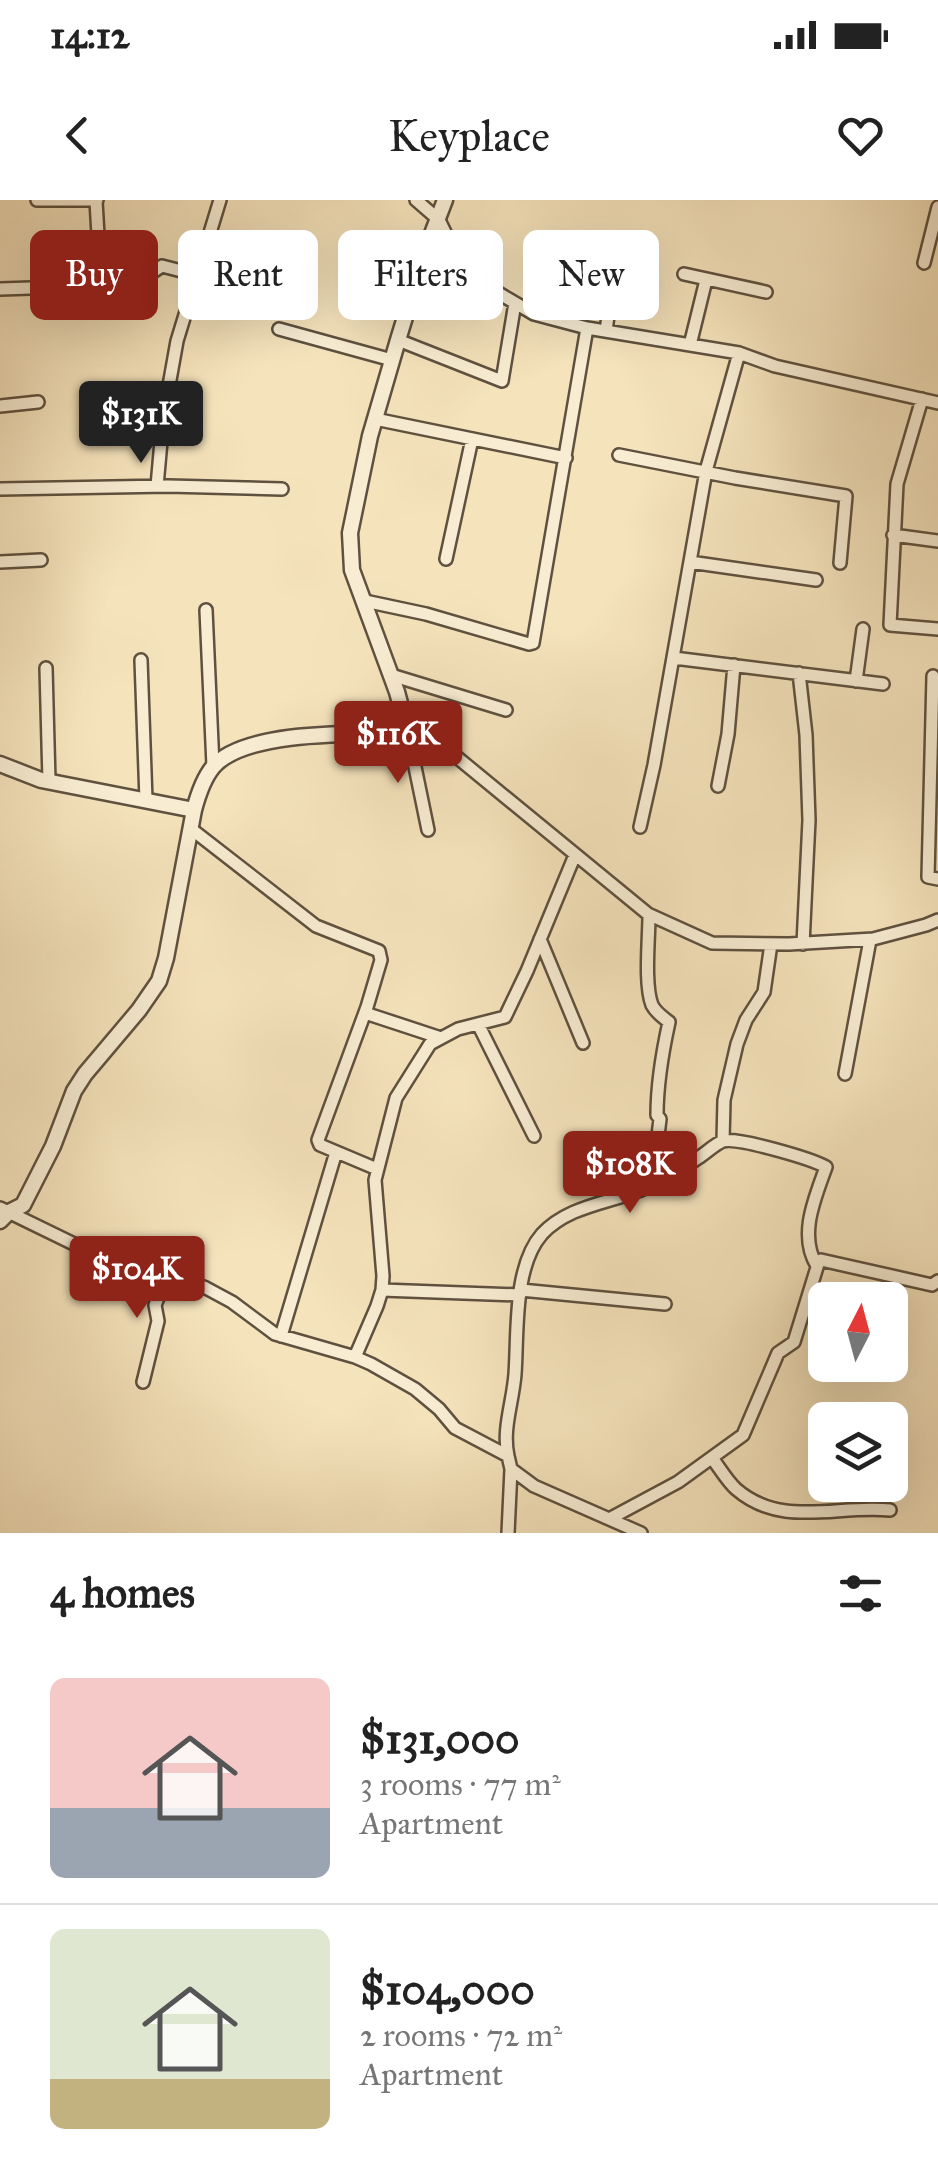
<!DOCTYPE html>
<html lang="en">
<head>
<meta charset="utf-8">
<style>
	:root { --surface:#fff; --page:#f2f2f2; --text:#222; --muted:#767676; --line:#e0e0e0; --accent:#8f2418 }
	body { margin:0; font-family:"IM FELL Great Primer",serif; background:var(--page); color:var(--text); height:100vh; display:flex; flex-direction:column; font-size:38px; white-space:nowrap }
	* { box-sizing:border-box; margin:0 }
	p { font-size:32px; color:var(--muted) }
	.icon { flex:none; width:55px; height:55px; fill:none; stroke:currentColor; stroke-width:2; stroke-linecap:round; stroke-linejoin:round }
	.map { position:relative; height:1333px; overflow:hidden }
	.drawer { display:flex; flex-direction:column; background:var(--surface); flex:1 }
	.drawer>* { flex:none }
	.hud { position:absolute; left:30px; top:30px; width:880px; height:90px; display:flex; gap:20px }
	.needle { width:65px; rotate:6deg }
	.controls { position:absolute; left:808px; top:1082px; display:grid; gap:20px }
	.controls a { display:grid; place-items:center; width:100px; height:100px; border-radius:15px; background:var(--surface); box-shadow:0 10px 40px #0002; font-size:50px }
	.price { position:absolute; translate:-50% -85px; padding:0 22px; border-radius:10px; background:var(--accent); color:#fff; font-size:32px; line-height:65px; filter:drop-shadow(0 2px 5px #0008) }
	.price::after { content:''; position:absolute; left:50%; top:60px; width:30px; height:22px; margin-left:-15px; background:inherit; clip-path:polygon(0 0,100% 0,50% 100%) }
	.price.selected { background:#222; color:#fff }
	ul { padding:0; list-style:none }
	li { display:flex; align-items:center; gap:30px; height:250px; padding:0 50px }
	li+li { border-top:2px solid var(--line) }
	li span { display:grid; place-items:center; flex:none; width:280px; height:200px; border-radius:15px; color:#555 }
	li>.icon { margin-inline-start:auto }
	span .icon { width:120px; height:120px; fill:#fffc; stroke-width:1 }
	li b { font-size:42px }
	h2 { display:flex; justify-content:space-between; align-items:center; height:120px; padding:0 50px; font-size:42px }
	.pill { padding:0 35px; border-radius:15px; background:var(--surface); box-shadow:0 10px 40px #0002; font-size:35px; line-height:90px }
	.pill.selected { background:var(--accent); color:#fff }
	.status { display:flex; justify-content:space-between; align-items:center; height:70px; padding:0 50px; background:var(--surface); direction:ltr }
	.status svg { height:28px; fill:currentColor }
	header { display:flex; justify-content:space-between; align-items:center; height:130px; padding:0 50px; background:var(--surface); font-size:45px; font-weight:600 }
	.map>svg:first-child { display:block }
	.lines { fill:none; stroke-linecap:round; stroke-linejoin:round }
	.minor-casing { stroke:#5f513f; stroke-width:16 }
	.tertiary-casing { stroke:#5f513f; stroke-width:19 }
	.minor { stroke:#f8edd3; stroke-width:11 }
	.tertiary { stroke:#f8edd3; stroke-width:14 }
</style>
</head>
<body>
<div class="status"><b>14:12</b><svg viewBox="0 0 49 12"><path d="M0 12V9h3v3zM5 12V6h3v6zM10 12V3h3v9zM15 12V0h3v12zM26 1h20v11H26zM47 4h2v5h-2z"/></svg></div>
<header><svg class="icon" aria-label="back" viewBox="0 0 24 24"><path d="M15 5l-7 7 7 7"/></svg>Keyplace<svg class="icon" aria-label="heart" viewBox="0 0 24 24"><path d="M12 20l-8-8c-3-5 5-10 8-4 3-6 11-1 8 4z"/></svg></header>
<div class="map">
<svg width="938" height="1333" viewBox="0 0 938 1333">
	<rect width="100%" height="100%" fill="#f5e3bc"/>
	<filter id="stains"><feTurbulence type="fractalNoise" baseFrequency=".002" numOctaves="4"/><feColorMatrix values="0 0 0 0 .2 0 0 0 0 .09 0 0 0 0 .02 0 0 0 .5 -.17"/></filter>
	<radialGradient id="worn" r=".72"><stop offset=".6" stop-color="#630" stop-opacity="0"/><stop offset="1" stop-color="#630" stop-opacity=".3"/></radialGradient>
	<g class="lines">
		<g class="minor-casing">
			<path id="minor" d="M 37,0 L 97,0
				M 416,0 L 439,20 L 457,57 L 495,91 L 534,114 L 587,128 L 739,153 L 775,166 L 938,203
				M 96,1 L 101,86
				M 924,63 L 938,7
				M 684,74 L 766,92
				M 0,89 L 124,85 L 139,81 L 162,66 L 197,75
				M 279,129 L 392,160
				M 606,131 L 617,49
				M 398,140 L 502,181 L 515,103
				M 690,145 L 706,80
				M 922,199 L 897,284 L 890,425 L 938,429
				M 0,206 L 38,202
				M 375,219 L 566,258
				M 619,255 L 735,278 L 846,296 L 840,363
				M 157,286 L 163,219 L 177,141 L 220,0
				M 0,289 L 168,286 L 282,289
				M 893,335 L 938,341
				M 446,359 L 472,239
				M 0,362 L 41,360
				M 690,362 L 816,380
				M 365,401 L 426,414 L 529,444 L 533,443 L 587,128
				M 206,410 L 213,566
				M 674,458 L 883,484
				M 141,460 L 146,600
				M 46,468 L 49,581
				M 799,473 L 806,535 L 809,620 L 803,744
				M 391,475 L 506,510
				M 933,476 L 928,677 L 938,679
				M 856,481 L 863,429
				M 403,513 L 648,714 L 712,743 L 789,744 L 873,739 L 926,725 L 938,720
				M 408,533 L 428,630
				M 718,586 L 728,534 L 734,465
				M 640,627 L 654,565 L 706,271 L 739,153
				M 190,628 L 316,726 L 379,751 L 381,760 L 367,807 L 318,940 L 320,945 L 377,969
				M 649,715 C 649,739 644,784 652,805 C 656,813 663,817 669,822 C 662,854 657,883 657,915 L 660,919 L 652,985
				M 540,739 L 583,843
				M 365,813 L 441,838
				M 478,824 L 534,936
				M 845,874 L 870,740
				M 723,941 L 724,900 L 737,844 L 746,820 L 764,792 L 771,744
				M 0,1008 L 113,1063 L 175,1076 L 206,1088 L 232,1102 L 275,1134 L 355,1157 L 371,1164 L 415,1189 L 439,1209 L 455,1228 L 508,1256 L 511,1269 L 534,1286 L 641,1333
				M 382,1090 L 520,1095
				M 521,1090 L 665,1104
				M 281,1136 L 336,952
				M 355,1157 L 377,1106 L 382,1090 L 383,1076 L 375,980 L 396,898 L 430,844 L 458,829 L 505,817 L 527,771 L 575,655
				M 143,1182 L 158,1121 L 155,1105 L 168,1074
				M 508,1256 C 502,1229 513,1202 515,1174 C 518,1133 513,1067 542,1034 C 571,1003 616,1003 652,985 C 668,978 684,968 698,958 C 706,953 715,944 723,941 C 738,937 812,959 826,967 C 815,998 798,1035 817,1066
				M 712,1258 C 719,1267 727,1281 736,1289 C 782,1329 838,1304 890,1310
				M 609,1319 L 678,1282 L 743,1235 L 778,1153 L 794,1142 L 818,1064 L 821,1060 L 932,1085 L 938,1081
				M 508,1333 L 511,1269"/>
		</g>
		<g class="tertiary-casing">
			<path id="tertiary" d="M 0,564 L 41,580 L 194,610
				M 0,1021 L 9,1012 L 23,1005 L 53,946 L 74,891 L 85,874 L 139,810 L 159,781 L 166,758 L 194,610 C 198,595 203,579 213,567 C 245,529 361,534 408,533 L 397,492 L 352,370 L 350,333 L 370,236 L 398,140 L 425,52 L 445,0"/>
		</g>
		<use href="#minor" class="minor"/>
		<use href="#tertiary" class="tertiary"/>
	</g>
	<rect width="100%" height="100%" filter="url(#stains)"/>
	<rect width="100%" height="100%" fill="url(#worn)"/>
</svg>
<div class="controls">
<a><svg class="needle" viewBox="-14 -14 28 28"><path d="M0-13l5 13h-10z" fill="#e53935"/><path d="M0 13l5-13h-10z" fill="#767676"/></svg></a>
<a><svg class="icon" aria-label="layers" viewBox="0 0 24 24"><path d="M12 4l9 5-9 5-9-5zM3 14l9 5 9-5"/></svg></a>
</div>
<b class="price selected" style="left:141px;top:266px">$131K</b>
<b class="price" style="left:398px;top:586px">$116K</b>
<b class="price" style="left:630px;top:1016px">$108K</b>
<b class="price" style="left:137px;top:1121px">$104K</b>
<div class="hud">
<a class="pill selected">Buy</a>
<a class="pill">Rent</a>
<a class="pill">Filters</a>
<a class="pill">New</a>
</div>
</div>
<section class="drawer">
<h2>4 homes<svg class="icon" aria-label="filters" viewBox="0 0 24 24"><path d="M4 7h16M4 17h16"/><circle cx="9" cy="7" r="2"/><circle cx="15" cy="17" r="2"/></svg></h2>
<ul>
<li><span style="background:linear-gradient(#f6c9c9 65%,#9aa5b1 0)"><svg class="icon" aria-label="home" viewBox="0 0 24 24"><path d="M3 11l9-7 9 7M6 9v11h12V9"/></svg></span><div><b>$131,000</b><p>3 rooms · 77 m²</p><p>Apartment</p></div></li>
<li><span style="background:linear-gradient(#dfe7d0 75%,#c2b280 0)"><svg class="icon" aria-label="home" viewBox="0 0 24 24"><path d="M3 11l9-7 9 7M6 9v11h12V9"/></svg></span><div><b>$104,000</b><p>2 rooms · 72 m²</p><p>Apartment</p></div></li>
</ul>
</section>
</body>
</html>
